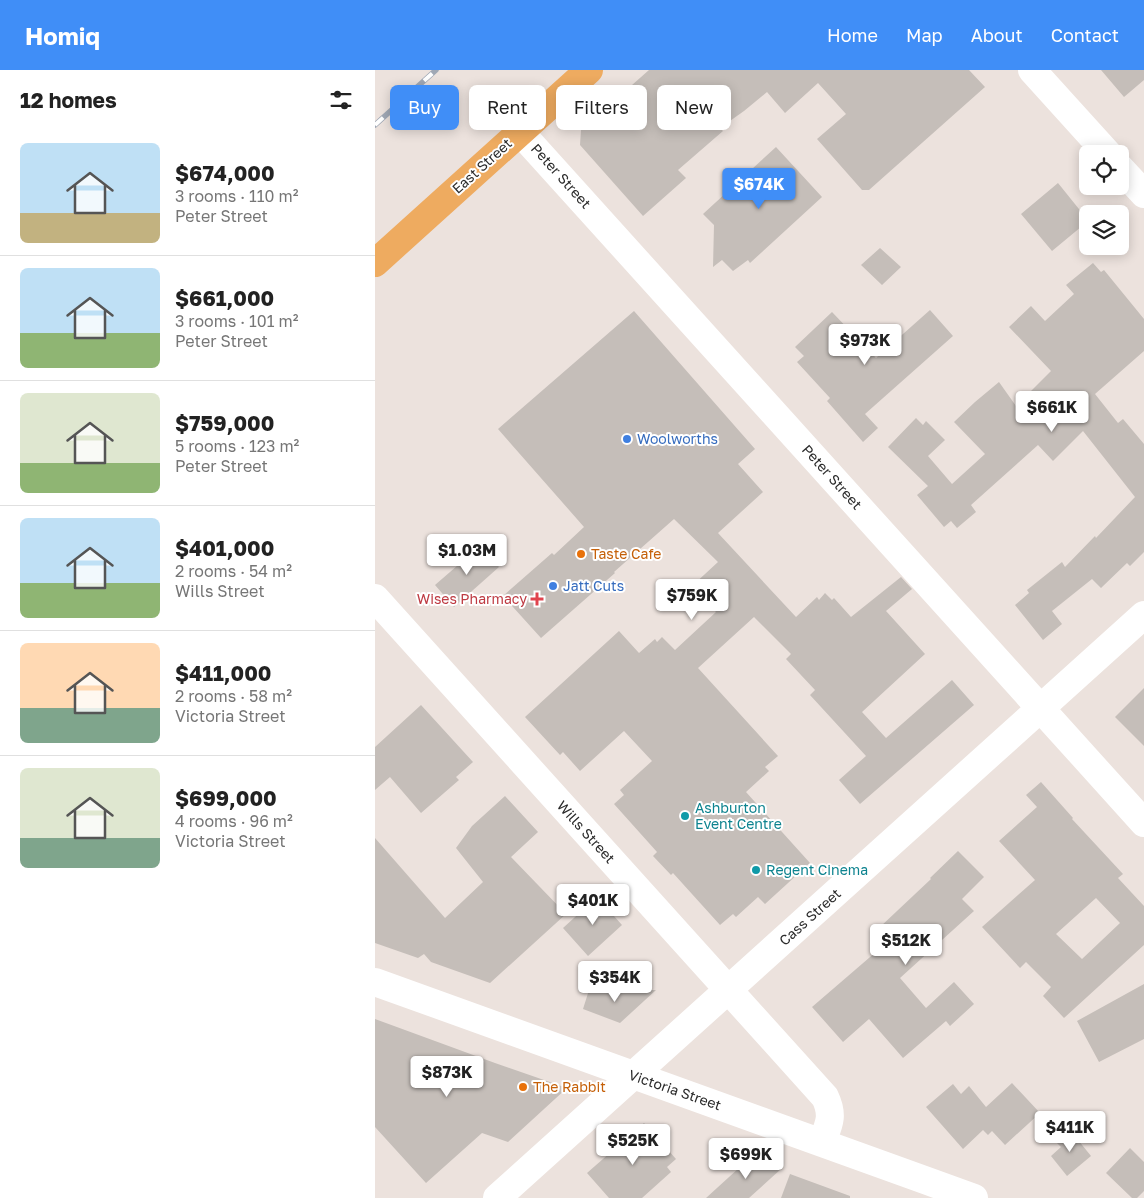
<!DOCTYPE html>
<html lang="en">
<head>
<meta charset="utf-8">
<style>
	:root { --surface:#fff; --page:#f2f2f2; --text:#222; --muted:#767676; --line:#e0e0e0; --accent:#408ef7 }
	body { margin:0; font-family:"Golos Text",sans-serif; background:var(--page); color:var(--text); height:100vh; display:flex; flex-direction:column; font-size:19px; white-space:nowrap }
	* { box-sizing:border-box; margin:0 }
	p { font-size:16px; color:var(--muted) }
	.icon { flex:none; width:28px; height:28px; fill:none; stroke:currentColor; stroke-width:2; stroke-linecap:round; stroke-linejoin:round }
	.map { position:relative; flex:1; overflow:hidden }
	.sheet { display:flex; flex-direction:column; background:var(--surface); width:375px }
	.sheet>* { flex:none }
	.banner { position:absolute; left:15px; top:15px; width:475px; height:45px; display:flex; gap:10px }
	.fabs { position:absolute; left:704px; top:75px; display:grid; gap:10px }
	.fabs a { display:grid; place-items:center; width:50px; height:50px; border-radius:8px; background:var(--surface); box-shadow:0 2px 12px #0003; font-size:25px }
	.price { position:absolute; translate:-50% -42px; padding:0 11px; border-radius:5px; background:#fff; color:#222; font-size:16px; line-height:32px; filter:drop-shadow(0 1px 2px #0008) }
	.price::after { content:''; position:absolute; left:50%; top:30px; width:15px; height:11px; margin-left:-8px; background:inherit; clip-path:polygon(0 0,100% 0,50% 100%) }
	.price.on { background:var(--accent); color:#fff }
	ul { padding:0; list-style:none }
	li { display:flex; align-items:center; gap:15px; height:125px; padding:0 20px }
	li+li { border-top:1px solid var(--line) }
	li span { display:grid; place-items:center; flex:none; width:140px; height:100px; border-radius:8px; color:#555 }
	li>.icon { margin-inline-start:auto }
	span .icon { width:60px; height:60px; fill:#fffc; stroke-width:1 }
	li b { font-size:21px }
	h2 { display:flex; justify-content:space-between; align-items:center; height:60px; padding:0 20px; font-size:21px }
	.tag { padding:0 18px; border-radius:8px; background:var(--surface); box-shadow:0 2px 12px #0003; font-size:18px; line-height:45px }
	.tag.on { background:var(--accent); color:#fff }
	header { display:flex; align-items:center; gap:30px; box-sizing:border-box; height:70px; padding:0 25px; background:var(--accent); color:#fff }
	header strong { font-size:24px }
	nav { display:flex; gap:28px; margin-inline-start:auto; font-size:18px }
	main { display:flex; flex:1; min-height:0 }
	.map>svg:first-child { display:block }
	.building { fill:#c5beb9; fill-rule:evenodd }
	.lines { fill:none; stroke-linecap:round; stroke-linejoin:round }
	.minor { stroke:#fff; stroke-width:28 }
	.major { stroke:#eeab60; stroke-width:28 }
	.rail-casing { stroke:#a0a8b5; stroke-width:5.5 }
	.rail { stroke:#fff; stroke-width:4; stroke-dasharray:11; stroke-linecap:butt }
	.shop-dot { fill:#3f7fe0; stroke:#fff; stroke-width:2 }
	.food-dot { fill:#e8710a; stroke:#fff; stroke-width:2 }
	.health-dot { fill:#e0444e; stroke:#fff; stroke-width:2 }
	.culture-dot { fill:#0f9aa8; stroke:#fff; stroke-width:2 }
	.labels { text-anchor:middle; stroke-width:4; stroke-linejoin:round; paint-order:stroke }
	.street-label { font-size:14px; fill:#2b2b2b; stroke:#fff }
	.shop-label { font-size:14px; fill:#366cbe; stroke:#fff; text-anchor:start }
	.food-label { font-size:14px; fill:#c56008; stroke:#fff; text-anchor:start }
	.health-label { font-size:14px; fill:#be3a42; stroke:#fff; text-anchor:end }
	.culture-label { font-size:14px; fill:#0d838f; stroke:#fff; text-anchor:start }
</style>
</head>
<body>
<header>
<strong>Homiq</strong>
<nav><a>Home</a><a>Map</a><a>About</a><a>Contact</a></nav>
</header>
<main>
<section class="sheet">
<h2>12 homes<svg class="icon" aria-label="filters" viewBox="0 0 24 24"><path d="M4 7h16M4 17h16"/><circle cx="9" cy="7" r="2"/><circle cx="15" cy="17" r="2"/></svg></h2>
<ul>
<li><span style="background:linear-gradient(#bfe0f5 70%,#c2b280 0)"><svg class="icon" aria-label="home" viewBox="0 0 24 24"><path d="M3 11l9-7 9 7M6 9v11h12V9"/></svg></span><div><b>$674,000</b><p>3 rooms · 110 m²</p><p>Peter Street</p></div></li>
<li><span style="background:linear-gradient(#bfe0f5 65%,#8fb573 0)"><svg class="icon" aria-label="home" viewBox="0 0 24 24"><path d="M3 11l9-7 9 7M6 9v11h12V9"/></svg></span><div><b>$661,000</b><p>3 rooms · 101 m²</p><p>Peter Street</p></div></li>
<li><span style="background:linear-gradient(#dfe7d0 70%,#8fb573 0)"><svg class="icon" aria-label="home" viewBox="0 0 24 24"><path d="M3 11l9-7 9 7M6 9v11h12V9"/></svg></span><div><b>$759,000</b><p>5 rooms · 123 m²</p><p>Peter Street</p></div></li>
<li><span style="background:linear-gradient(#bfe0f5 65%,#8fb573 0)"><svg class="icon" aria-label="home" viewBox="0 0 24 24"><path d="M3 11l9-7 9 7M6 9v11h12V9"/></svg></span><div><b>$401,000</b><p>2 rooms · 54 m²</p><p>Wills Street</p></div></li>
<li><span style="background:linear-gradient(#ffd9b3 65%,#7fa58c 0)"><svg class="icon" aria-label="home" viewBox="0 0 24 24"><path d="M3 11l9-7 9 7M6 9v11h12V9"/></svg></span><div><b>$411,000</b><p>2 rooms · 58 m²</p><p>Victoria Street</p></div></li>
<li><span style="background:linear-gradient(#dfe7d0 70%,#7fa58c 0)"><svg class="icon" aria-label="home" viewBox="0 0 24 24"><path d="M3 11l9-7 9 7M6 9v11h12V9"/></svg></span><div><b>$699,000</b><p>4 rooms · 96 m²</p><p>Victoria Street</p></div></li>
</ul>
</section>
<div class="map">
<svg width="769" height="1128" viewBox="0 0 769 1128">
	<rect width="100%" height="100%" fill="#ece2dd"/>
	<path class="building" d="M 274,0 L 594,0 L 610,17 L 494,120 L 487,120 L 442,69 L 471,44 L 443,13 L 410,43 L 392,22 L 369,41 L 345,58 L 348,61 L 303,100 L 311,108 L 268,146 L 205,75 L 206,60 Z
		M 726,0 L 769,0 L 769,10 L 749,27 Z
		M 401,77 L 447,127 L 375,193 L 373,190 L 358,201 L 347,190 L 338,197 L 339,155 L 328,144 Z
		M 683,113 L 712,149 L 712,152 L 677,181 L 646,144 Z
		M 505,178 L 526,197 L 507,215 L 486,195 Z
		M 718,193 L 726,202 L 729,200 L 769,249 L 769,281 L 720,324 L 743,353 L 748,349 L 769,374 L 769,482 L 755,496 L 752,493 L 726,518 L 717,509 L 677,541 L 687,554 L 668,570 L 640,535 L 654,523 L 652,520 L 687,492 L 690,497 L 720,466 L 721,468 L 760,427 L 708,361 L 678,391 L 663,375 L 596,435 L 601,442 L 582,458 L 576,451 L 569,457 L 542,425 L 553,416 L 513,377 L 541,348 L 548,355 L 551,351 L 570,370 L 553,386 L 577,414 L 610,384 L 579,352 L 600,332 L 624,312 L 641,336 L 676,301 L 634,257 L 656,236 L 670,251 L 699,224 L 691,215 Z
		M 555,240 L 578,266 L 490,344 L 503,358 L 488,372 L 452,331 L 455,328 L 422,292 L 429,286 L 420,277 L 457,242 L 501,288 Z
		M 259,241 L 380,379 L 363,394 L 388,422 L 343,463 L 421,547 L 442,527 L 444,530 L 450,523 L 457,530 L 459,528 L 476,547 L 526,507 L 537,519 L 511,541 L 550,584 L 487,642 L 511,668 L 577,610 L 599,635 L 485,734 L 464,710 L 491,686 L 435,625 L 440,620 L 411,589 L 416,584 L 379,547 L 323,598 L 403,686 L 390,697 L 394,701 L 371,722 L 435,793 L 390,834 L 383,827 L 361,847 L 358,844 L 345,855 L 298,803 L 296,805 L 278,786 L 282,782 L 239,734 L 249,725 L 245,720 L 277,691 L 249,661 L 205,701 L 188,682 L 185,685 L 150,647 L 244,561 L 264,583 L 280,569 L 282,572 L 287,567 L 300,580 L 341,542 L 317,516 L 343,492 L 299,449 L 239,502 L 240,503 L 166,568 L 128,526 L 177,483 L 179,485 L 209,457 L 123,359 Z
		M 105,476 L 124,497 L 79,537 L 60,515 Z
		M 769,618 L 769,676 L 740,647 Z
		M 46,635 L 98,692 L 81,707 L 84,710 L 46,743 L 15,707 L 0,720 L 0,677 Z
		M 666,712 L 698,748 L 697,749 L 748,804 L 743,808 L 769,836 L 769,875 L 689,948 L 668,926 L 676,917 L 651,892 L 645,898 L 607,857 L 660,810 L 624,771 L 662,737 L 651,725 ZM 721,828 L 745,853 L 707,889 L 681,864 Z
		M 130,726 L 163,762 L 136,787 L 191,844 L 115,913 L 56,892 L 49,884 L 43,888 L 0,873 L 0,768 L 70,848 L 108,812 L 81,778 L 97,756 Z
		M 583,781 L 609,807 L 587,829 L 599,841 L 525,908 L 551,938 L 579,912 L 599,934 L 575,956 L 571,951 L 528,988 L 494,949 L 468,972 L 437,937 L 516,869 L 505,857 L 556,809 L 555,808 Z
		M 222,827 L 247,855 L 213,886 L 188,858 Z
		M 769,914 L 769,969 L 724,992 L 702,951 Z
		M 214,920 L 281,920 L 245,953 L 208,939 Z
		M 0,949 L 120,993 L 192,1018 L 133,1072 L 107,1063 L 51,1113 L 0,1057 Z
		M 637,1013 L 665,1043 L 630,1075 L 617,1061 L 613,1065 L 608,1060 L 588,1079 L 551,1037 L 578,1014 L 586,1024 L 594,1016 L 611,1037 Z
		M 269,1053 L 301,1089 L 292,1097 L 296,1102 L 267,1128 L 234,1128 L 212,1103 Z
		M 695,1060 L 716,1086 L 692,1106 L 676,1086 L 686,1077 L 681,1072 Z
		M 755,1078 L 769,1092 L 769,1121 L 762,1128 L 757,1128 L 731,1103 Z
		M 376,1087 L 406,1099 L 374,1128 L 331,1128 Z
		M 415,1104 L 475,1126 L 475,1128 L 406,1128 Z"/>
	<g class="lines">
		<path class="minor" d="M 657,0 L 733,84
			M 145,62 L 769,753
			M 745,98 L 769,124
			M 0,528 L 450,1027 C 459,1046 454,1054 447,1072
			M 0,912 C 200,985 400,1055 599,1128
			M 122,1128 L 769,545"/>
		<path class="major" d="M 0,193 L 214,0"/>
		<g class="rail-casing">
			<path id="rail" d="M 0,55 L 61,0"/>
		</g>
		<use href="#rail" class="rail"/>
	</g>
	<g class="shop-dot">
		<circle cx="252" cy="369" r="5"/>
		<circle cx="178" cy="516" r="5"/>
	</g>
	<g class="food-dot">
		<circle cx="206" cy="484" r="5"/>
		<circle cx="148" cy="1017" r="5"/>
	</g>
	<path class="health-dot" d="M159.5 521.5h5v5h5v5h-5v5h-5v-5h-5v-5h5z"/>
	<g class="culture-dot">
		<circle cx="310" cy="746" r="5"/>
		<circle cx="381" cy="800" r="5"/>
	</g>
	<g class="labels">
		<g class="street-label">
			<text transform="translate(107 96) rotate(-42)" y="5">East Street</text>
			<text transform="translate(186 106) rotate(48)" y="5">Peter Street</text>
			<text transform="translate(457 407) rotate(48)" y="5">Peter Street</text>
			<text transform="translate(211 762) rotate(48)" y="5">Wills Street</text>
			<text transform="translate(435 847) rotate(-42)" y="5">Cass Street</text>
			<text transform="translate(300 1020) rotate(19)" y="5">Victoria Street</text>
		</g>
		<g class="shop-label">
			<text x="262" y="374">Woolworths</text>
			<text x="188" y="521">Jatt Cuts</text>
		</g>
		<g class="food-label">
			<text x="216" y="489">Taste Cafe</text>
			<text x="158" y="1022">The Rabbit</text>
		</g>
		<g class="health-label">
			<text x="152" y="534">Wises Pharmacy</text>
		</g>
		<g class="culture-label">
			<text x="320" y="743">Ashburton<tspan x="320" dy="16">Event Centre</tspan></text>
			<text x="391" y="805">Regent Cinema</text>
		</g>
	</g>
</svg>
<div class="fabs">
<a><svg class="icon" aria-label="locate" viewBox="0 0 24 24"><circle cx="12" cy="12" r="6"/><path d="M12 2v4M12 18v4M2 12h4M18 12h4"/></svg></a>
<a><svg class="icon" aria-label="layers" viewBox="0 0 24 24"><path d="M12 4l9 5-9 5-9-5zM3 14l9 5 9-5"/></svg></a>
</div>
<b class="price on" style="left:384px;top:140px">$674K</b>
<b class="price" style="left:490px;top:296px">$973K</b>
<b class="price" style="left:677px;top:363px">$661K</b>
<b class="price" style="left:92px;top:506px">$1.03M</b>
<b class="price" style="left:317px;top:551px">$759K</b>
<b class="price" style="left:218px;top:856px">$401K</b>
<b class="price" style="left:531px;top:896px">$512K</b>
<b class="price" style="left:240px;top:933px">$354K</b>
<b class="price" style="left:72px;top:1028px">$873K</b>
<b class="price" style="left:695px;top:1083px">$411K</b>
<b class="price" style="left:258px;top:1096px">$525K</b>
<b class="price" style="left:371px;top:1110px">$699K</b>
<div class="banner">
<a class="tag on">Buy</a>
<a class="tag">Rent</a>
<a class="tag">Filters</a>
<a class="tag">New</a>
</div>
</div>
</main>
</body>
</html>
